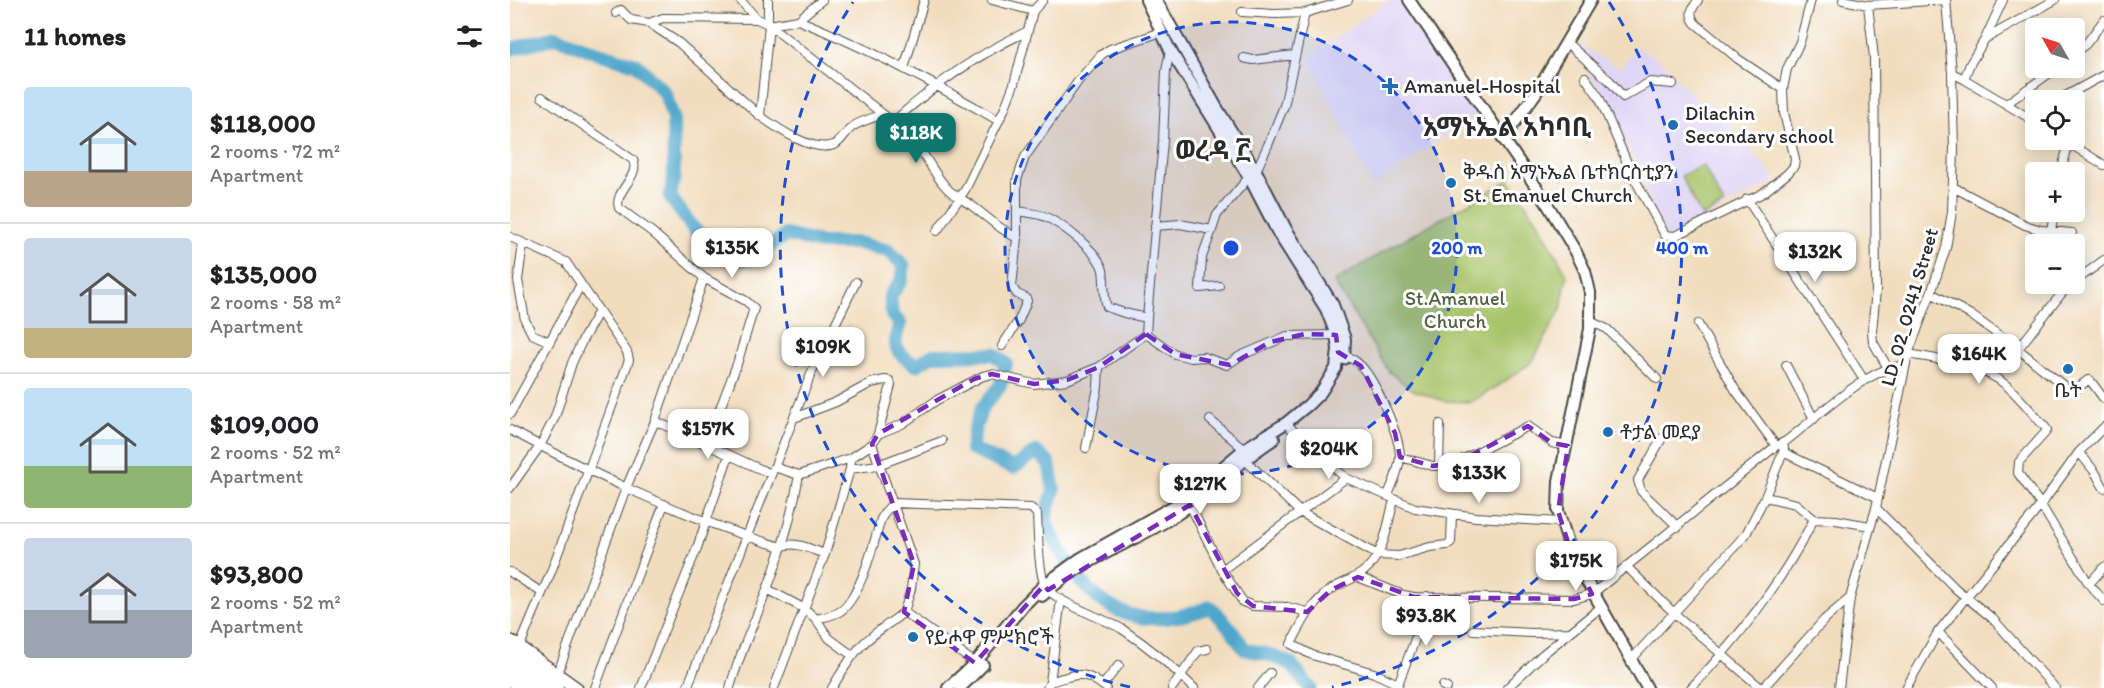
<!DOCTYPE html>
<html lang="en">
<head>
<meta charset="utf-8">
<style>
	:root { --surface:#fff; --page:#f6f6f6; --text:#202124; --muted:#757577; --line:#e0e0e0; --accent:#0f766e }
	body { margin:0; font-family:Itim,"Noto Sans Ethiopic",sans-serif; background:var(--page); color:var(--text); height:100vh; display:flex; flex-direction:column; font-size:22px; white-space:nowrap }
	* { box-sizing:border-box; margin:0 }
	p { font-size:20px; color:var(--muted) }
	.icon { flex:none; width:33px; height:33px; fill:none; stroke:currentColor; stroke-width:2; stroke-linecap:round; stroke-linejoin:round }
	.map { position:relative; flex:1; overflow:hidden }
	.drawer { display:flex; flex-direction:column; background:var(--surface); width:510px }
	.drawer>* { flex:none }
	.needle { width:39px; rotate:309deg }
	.controls { position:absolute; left:1515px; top:18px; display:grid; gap:12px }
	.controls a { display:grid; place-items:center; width:60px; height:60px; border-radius:6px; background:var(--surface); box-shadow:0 3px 15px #0003; font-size:30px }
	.price { position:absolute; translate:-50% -51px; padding:0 14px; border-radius:12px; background:#fff; color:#222; font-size:20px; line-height:39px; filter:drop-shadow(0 2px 3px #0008) }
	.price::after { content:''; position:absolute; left:50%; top:36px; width:18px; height:14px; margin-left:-9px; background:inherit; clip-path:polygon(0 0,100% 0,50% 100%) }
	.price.current { background:var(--accent); color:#fff }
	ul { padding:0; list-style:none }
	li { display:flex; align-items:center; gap:18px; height:150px; padding:0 24px }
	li+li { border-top:2px solid var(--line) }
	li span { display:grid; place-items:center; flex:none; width:168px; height:120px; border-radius:6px; color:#555 }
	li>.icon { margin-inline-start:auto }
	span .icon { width:72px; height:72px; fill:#fffc; stroke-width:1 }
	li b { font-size:26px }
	h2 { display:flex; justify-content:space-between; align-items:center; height:72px; padding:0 24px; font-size:26px }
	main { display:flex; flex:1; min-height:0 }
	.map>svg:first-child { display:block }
	.built { fill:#dfd5f5 }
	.green { fill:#a9c56c; stroke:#6a784c; stroke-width:1.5 }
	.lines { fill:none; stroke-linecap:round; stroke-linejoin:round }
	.river { stroke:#4ea6cb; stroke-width:14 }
	.street-casing { stroke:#494641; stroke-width:10 }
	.secondary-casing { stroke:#494641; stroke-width:14 }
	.primary-casing { stroke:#494641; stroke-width:15 }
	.highway-casing { stroke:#494641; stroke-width:16 }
	.street { stroke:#fff; stroke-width:8 }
	.secondary { stroke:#fff; stroke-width:10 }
	.primary { stroke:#fff; stroke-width:12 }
	.highway { stroke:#fff; stroke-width:14 }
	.marked { fill:none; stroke:#7b2cbf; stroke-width:4.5; stroke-dasharray:12 8; stroke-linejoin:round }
	.ring { fill:none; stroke:#1d4ed8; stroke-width:3; stroke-dasharray:10 8 }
	.poi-dot { fill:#1f6fb2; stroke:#fff; stroke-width:2 }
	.labels { text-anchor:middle; stroke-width:6; stroke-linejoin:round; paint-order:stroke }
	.poi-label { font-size:20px; fill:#2b2b2b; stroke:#fff; text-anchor:start }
	.park-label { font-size:20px; fill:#576142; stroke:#fff }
	.street-label { font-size:20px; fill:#2b2b2b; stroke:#fff }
	.district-label { font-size:26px; font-weight:bold; fill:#2b2b2b; stroke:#fff }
	.centre { fill:#1d4ed8; stroke:#fff; stroke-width:3 }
	.ring-label { font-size:18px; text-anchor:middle; font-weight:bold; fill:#1d4ed8; stroke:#fff; stroke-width:6; stroke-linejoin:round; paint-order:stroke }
</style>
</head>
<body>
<main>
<section class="drawer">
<h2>11 homes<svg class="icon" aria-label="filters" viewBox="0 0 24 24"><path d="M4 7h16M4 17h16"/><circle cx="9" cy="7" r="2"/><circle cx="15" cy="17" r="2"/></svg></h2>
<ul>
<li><span style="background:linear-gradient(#bfe0f5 70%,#b9a48a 0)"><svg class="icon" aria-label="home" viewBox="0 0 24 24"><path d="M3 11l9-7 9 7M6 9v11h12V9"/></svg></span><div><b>$118,000</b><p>2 rooms · 72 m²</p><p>Apartment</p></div></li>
<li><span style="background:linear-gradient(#c9d6e8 75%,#c2b280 0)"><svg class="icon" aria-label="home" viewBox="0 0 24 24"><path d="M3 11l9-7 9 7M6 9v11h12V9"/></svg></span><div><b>$135,000</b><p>2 rooms · 58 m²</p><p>Apartment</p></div></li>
<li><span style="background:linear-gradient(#bfe0f5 65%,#8fb573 0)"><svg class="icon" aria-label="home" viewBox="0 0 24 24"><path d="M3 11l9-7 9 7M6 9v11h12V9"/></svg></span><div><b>$109,000</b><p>2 rooms · 52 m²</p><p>Apartment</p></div></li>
<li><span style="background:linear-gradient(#c9d6e8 60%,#9aa5b1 0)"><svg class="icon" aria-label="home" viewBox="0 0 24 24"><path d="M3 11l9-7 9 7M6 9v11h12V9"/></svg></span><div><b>$93,800</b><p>2 rooms · 52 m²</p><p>Apartment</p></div></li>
</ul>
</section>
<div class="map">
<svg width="1594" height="688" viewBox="0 0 1594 688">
	<rect width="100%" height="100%" fill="#fff"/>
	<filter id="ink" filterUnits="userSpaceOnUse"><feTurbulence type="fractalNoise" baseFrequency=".0167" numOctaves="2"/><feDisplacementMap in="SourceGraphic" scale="12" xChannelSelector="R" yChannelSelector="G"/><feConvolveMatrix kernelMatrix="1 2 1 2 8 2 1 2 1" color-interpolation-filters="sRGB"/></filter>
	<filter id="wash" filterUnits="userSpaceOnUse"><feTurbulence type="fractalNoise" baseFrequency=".008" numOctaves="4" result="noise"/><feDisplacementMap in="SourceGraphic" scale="24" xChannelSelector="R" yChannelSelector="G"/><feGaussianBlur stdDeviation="1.35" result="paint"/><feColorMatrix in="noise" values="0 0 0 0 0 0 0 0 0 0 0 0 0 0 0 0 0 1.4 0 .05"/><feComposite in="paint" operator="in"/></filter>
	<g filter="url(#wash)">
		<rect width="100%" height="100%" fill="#f1ddbe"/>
		<path class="built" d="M 880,0 L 892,0 L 967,114 L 863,186 L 798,57 Z
			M 1066,43 L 1110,68 L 1127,46 L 1151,61 L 1189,103 L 1202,103 L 1266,181 L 1155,239 L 1118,146 L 1091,92 L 1062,48 Z"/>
		<path class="green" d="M 1193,165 L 1214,205 L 1192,217 L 1171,176 Z
			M 999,180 L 1027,220 L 1057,275 L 1051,309 L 1022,362 L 988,386 L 961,402 L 934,401 L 903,390 L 879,372 L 824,282 L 886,244 Z"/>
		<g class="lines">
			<path class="river" d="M 0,49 L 46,37 L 88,53 L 126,64 L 155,93 L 163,118 L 164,176 L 160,197 L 183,228 L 210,252 L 232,260 L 254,250 L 276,235 L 310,243 L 348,243 L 379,251 L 394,266 L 391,281 L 380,296 L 382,315 L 390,323 C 382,346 384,353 406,365 L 423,355 L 484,354 L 496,364 L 490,386 L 472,408 L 465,428 L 461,449 L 503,468 L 526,452 L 539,463 L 544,490 L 535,521 C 571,596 611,641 700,607 C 714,620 725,632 734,649 L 760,655 L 781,664 L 800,688"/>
		</g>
	</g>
	<g filter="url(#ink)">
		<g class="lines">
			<g class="street-casing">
				<path id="street" d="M 230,0 L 247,19 L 258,24 L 397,133 C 414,150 420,169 435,186 C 442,195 452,199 461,205 C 477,217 489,229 507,238 L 507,180 L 515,157 L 569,80 L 591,55 L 600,49 L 652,32
					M 258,0 L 258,24
					M 482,0 L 523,11
					M 1188,0 C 1182,9 1178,13 1185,23 L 1228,59 L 1273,89
					M 1333,0 L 1358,5 L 1436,0
					M 1358,5 L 1364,58 L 1366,290 L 1362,331 L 1363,342 L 1378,368
					M 732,12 L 764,14 L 795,13
					M 106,13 L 111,10 L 121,20 L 139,23 L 169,43 L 250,116 L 259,25 L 288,20 L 312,0
					M 288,20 C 358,48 424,83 489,121
					M 139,23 L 153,18 L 247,19
					M 1475,39 L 1545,0
					M 1057,43 L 1100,81 L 1113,97 L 1140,82 L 1163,84
					M 1564,53 L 1576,44 L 1594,20
					M 734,58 L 743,60 L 785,55
					M 394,69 L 414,0
					M 1442,73 L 1454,79 L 1460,64 L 1475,39 L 1493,0
					M 1075,77 L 1089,97 L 1122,174 L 1155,235 L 1165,236 L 1253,193 L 1278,173 L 1284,166 L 1285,159 L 1274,113 L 1273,89 L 1277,69 L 1290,42 L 1301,0
					M 1454,79 L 1526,122
					M 32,97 L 123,160 C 131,177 103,191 109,208 L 142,232 L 194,278 L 236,301 L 244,308 L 227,364 L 196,445
					M 1548,100 L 1594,75
					M 1496,104 L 1547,68
					M 250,116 C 267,128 305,155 326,144 C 332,140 336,132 342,127 C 351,121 362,118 372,115
					M 383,122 C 422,87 468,54 516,32
					M 1554,140 L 1594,165
					M 1551,172 L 1559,142
					M 1443,187 L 1515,225 L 1531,230 L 1562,233
					M 1237,199 L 1354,380
					M 508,211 C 517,213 527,213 536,217 C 553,225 588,251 593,270 C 595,282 593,294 597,307 L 614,313 L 637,318 L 653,141 L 656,71 L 660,50
					M 645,226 L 670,224 L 702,230 L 707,215 L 739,177 L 746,171 L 758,145 L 774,106 L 795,13 L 838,0
					M 702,230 L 692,257 L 690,288 L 709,286
					M 427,231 L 455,190 L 494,110 L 504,84 L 523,11 L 533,0
					M 1541,231 L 1544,212
					M 0,237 L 56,262 L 117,352 L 119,360 L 41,572 L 9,648
					M 13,244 L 8,280 L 15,320 L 22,334 L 40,342
					M 1564,282 L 1594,260
					M 1421,293 L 1461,315 L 1508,349 L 1552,293 L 1562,284
					M 1080,321 L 1097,329 L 1147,379
					M 1188,324 L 1226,391 L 1266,446
					M 636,334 L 665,354 L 681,358 L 694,357 L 717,365 L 730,356 L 777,336 L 826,335
					M 492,346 L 509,320 L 517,301 L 516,298 L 507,294 L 502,287 L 507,238
					M 1508,349 L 1559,390 L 1566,389 L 1578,380 L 1580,380 L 1594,399
					M 1398,354 C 1430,360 1470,363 1496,385 C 1510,397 1522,413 1535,427 L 1537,430 L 1535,433 L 1509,462 L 1508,473 L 1531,505 L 1579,584 L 1594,601
					M 831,355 C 838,356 846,361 851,366 C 866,382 889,434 890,455 C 890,468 883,483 878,495
					M 1276,365 L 1304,419
					M 0,414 L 70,286
					M 284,418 L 326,402 L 361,383 L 375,380 L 380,381 L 381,385 L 368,434
					M 700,420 L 734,449
					M 145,421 L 261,474
					M 776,423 L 794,442 L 836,478 L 905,508 L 966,517 L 1050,522
					M 0,430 C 87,476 177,519 271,547 C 285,540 302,550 315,554 L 264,688
					M 1152,438 L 1128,480 L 1131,491 L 1168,527
					M 362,444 L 404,564 L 401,589 L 394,612
					M 576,448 L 588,387 L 589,367 L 636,334 L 637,318
					M 1274,448 L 1273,452 L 1368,498
					M 1569,452 L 1585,472 L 1594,488
					M 890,457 L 923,466 L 948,462 L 1018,426 L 1042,443 L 1058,446
					M 734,459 L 790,512 L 868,555 L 889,556 L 920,547 L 937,545 L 941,542 L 942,514
					M 929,466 L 930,424
					M 264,467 L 289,475 L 341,458 L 362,444 L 368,434 L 392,424 L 427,400 L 473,376 L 482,374 L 524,384 L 557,380 L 589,367
					M 340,469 L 368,465 L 432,441
					M 0,488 L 30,446 L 45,417 L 62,363 L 72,341 L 89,311
					M 1255,497 L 1286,504 L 1304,519
					M 884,500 C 879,518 876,542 866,557 C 854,577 840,578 822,589 C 801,603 792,623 781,644 L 802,655 L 864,673 L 888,684
					M 680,505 L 712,570 L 733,602 L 743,606 L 777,607 L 797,612
					M 1366,508 L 1446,589 L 1482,618 L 1545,688
					M 315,554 L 340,469 L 341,458
					M 1116,566 L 1165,614 L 1251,688
					M 712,570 L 836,478
					M 0,572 L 31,592
					M 848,577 L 893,595 L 904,597 L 1064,599 L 1082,594 L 1266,446 L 1276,441 C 1304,420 1361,364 1395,366
					M 1579,584 L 1594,567
					M 257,589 L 295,609 L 306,619 L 319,638 L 343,656
					M 306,619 C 313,617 322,616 329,612 C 350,600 364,542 371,519 L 375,512 L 383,503 L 521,508 L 527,514 C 528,530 528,574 536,587 C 546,603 594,618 612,629 C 638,646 663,667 684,688
					M 963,630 L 1022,633 L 1060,632
					M 1121,660 L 1236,534 L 1255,497 L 1273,452
					M 47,675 L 116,488 L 145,421 L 194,278
					M 540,682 C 566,674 573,669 596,688
					M 593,685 L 609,665
					M 933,686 L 937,688
					M 887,687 L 907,634 L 917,596
					M 85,688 L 154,504
					M 131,688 L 187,548 L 219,455
					M 177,688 L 303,369 L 346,282
					M 220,688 C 229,654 244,624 256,592 C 271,554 282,515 289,475
					M 322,688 C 331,673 340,657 352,645 C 364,632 380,624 394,612 L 465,663
					M 537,688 L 540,682 L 551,599
					M 662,688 L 688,651 L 697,649
					M 748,688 L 760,673
					M 997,688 L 1033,654 L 1090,608
					M 1181,688 C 1230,637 1271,583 1304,519 L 1326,520 L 1360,526
					M 1253,688 L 1315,619 L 1340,598
					M 1329,688 L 1340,598 L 1366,508 L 1398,354 L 1421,293 L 1436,248 L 1442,212 L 1444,148 L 1442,73 L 1436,0
					M 1396,688 L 1428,632
					M 1482,688 L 1428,632 L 1531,505 L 1569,452 L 1594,427"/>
			</g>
			<g class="secondary-casing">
				<path id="secondary" d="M 646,0 L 707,108 L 746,171 L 776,229 L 823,305 L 835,339 L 834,359
					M 899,0 L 1033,197 L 1066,252 L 1075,271 L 1080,292 L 1080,329 L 1049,481 L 1048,511 L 1062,555 L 1137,688
					M 993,139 L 1026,93 L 1081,0
					M 532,596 C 569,560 623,543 666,515 C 700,492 729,461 764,439
					M 438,688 L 465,663 L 513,606 L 534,585 L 571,558 L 674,500 L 734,449 L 776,423 L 798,405 L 811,392 L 826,368 L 828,349 L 826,335 L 816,309 L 768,233 L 739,177 L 660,50 L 636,0
					M 450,688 L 473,665"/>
			</g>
			<g class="primary-casing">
				<path id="primary" d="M 0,641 L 66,688
					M 0,680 L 11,688"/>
			</g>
			<g class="highway-casing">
				<path id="highway" d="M 0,656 L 46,688
					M 0,668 L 28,688"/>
			</g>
			<use href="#street" class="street"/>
			<use href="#secondary" class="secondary"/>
			<use href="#primary" class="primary"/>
			<use href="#highway" class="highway"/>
		</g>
	</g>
	<path class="marked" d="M 636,334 L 665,354 L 720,365 L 760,342 L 795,334 L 826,335 L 828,352 L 851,366 L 885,433 L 890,457 L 923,466 L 948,462 L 1018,426 L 1042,443 L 1058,446 L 1048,511 L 1062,555 L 1082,594 L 1064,599 L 904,597 L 848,577 L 821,590 L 797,612 L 743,606 L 727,593 L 680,505 L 538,590 L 534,585 L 465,663 L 394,612 L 404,564 L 362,444 L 368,434 L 464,379 L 482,374 L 524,384 L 557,380 L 589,367 Z"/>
	<circle cx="721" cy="248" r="226" fill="#1d4ed8" fill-opacity=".12"/>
	<g class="ring">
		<circle cx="721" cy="248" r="226"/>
		<path d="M620 687A451 451 0 0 1 343 2M1099 2A451 451 0 0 1 822 687"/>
	</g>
	<g class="poi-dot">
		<path d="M877 77h6v6h6v6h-6v6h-6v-6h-6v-6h6z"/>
		<circle cx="1163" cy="125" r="6"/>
		<circle cx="941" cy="183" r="6"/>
		<circle cx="1558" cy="369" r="6"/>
		<circle cx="1098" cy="432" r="6"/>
		<circle cx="403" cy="637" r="6"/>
	</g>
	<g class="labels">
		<g class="poi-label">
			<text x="894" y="93">Amanuel-Hospital</text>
			<text x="1175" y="120">Dilachin<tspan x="1175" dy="23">Secondary school</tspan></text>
			<text x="953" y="179">ቅዱስ አማኑኤል ቤተክርስቲያን<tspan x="953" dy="23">St. Emanuel Church</tspan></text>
			<text x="1558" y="397" text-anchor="middle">ቤት</text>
			<text x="1110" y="439">ቶታል መደያ</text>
			<text x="415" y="644">የይሖዋ ምሥክሮች</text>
		</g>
		<g class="park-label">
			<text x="945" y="305">St.Amanuel<tspan x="945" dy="23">Church</tspan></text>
		</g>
		<g class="street-label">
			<text transform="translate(1399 307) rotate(-74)" y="7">LD_02_0241 Street</text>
		</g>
		<g class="district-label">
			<text x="997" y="136">አማኑኤል አካባቢ</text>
			<text x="703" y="159">ወረዳ ፫</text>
		</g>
	</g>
	<circle cx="721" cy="248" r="9" class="centre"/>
	<g class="ring-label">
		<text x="947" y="254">200 m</text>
		<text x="1172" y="254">400 m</text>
	</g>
</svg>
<div class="controls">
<a><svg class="needle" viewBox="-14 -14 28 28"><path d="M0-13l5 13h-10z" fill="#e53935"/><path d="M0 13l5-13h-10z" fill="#757577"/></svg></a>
<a><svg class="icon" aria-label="locate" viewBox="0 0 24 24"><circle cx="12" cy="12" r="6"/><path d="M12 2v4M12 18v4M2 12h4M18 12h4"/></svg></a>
<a>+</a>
<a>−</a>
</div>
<b class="price current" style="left:406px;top:164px">$118K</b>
<b class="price" style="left:222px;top:279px">$135K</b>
<b class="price" style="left:1305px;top:283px">$132K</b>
<b class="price" style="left:313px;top:378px">$109K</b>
<b class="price" style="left:1469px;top:385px">$164K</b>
<b class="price" style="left:198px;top:460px">$157K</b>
<b class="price" style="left:819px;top:480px">$204K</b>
<b class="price" style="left:969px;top:504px">$133K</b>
<b class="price" style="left:690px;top:515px">$127K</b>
<b class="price" style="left:1066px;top:592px">$175K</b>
<b class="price" style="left:916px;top:647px">$93.8K</b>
</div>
</main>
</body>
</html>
